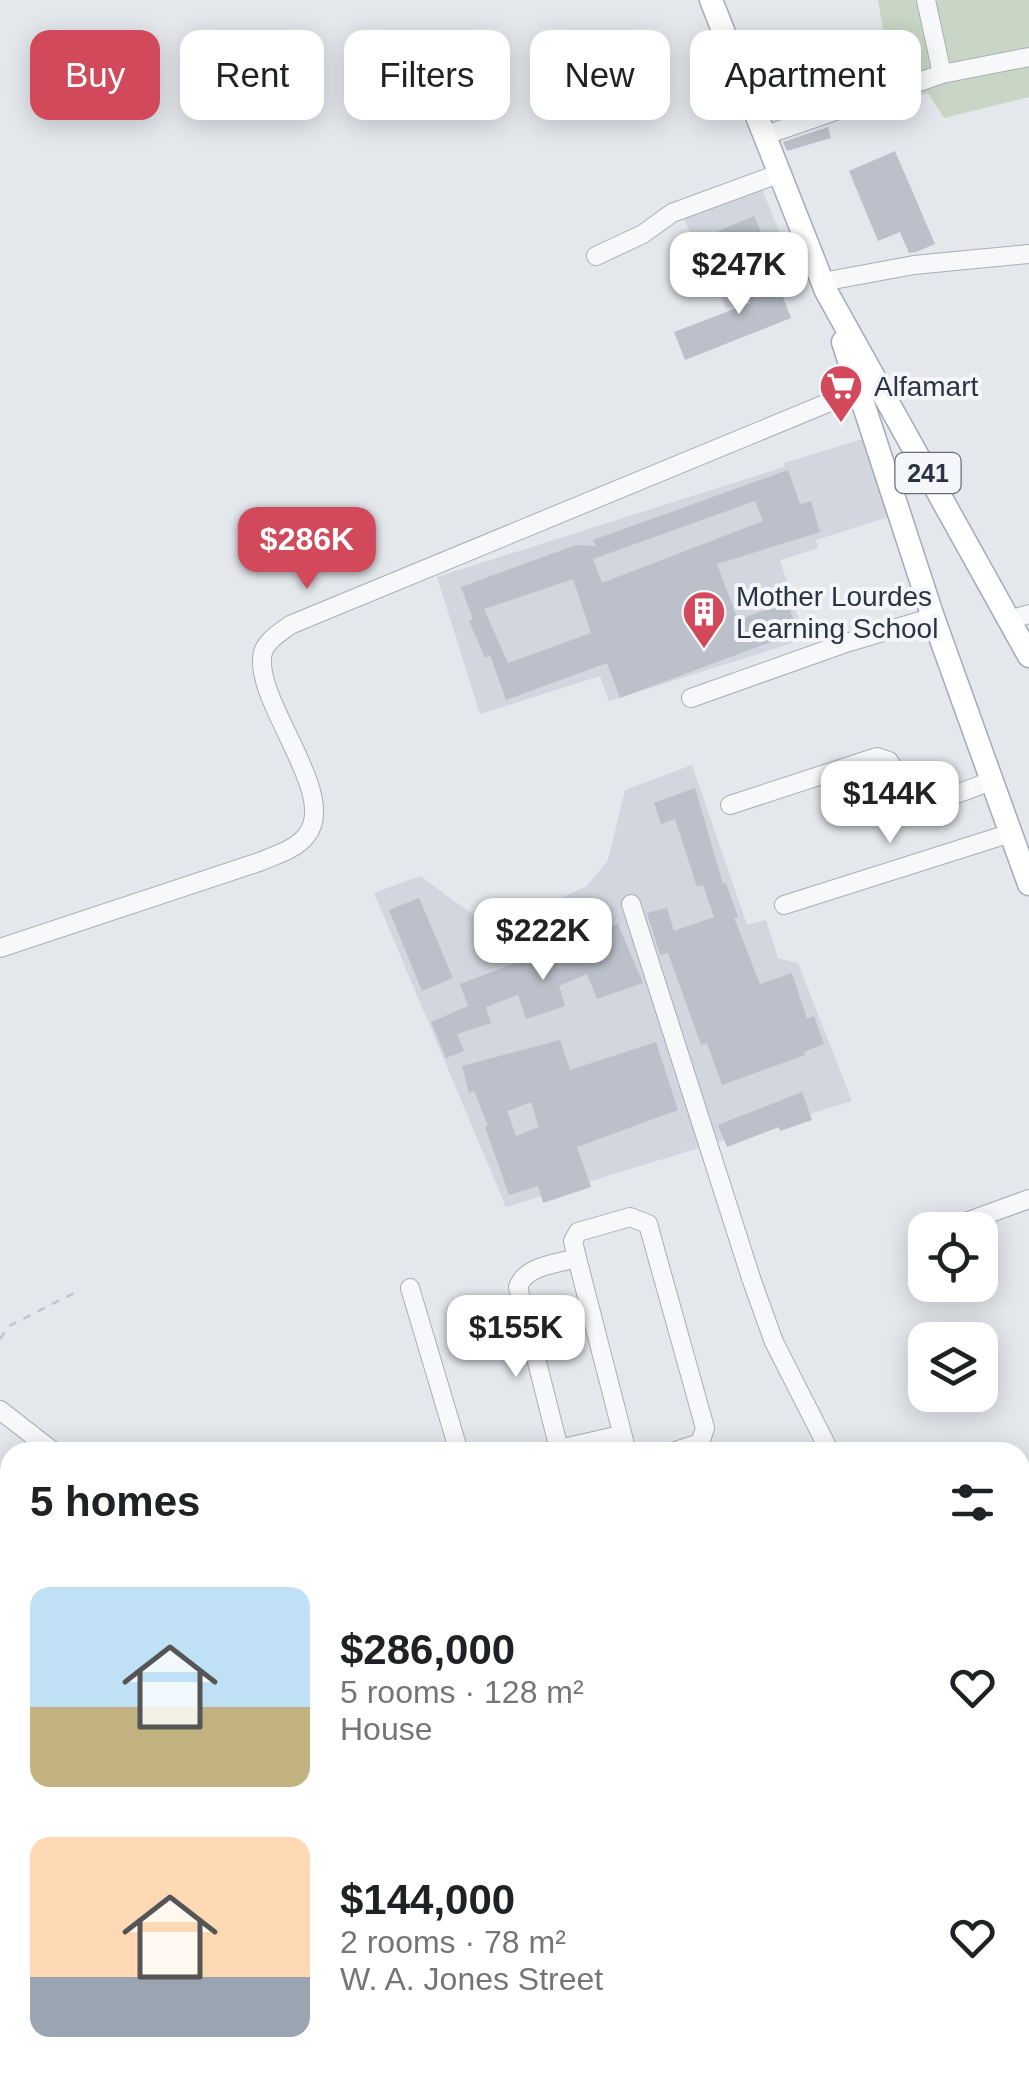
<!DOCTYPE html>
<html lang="en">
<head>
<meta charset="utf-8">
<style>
	:root { --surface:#fff; --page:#f2f2f2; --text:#202124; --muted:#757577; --accent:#d1495b }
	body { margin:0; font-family:Helvetica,sans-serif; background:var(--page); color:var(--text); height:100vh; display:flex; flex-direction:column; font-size:38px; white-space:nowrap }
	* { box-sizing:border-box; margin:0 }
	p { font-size:32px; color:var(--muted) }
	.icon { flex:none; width:55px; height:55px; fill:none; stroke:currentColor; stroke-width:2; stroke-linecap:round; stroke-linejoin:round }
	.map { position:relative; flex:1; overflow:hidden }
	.panel { position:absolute; left:0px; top:1442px; width:1030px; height:642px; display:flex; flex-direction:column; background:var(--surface); border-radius:30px 30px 0 0; box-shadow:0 5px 25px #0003 }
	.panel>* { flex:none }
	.top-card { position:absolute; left:30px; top:30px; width:970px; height:90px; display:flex; gap:20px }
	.fabs { position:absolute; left:908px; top:1212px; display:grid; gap:20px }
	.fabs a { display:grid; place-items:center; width:90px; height:90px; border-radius:20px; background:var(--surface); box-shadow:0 5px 25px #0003; font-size:50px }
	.price { position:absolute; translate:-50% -85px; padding:0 22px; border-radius:20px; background:#fff; color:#222; font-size:32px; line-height:65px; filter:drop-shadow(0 2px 5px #0008) }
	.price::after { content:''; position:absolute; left:50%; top:60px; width:30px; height:22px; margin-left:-15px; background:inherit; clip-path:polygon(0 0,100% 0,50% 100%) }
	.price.active { background:var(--accent); color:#fff }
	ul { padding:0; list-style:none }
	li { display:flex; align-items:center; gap:30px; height:250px; padding:0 30px }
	li span { display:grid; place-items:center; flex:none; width:280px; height:200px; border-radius:20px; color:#555 }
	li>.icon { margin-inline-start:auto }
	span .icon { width:120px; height:120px; fill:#fffc; stroke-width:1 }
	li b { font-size:42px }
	h2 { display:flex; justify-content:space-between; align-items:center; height:120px; padding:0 30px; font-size:42px }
	.chip { padding:0 35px; border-radius:20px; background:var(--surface); box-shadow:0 5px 25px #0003; font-size:35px; line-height:90px }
	.chip.active { background:var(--accent); color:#fff }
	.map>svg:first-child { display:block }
	.built { fill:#d2d6de }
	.green { fill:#c9d6c5 }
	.building { fill:#bbc0ca; fill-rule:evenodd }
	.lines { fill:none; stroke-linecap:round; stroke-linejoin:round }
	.minor-casing { stroke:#a9aeb7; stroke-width:20 }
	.major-casing { stroke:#a3abb8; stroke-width:25 }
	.path { stroke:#c2c5cb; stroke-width:2.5; stroke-dasharray:8 8; stroke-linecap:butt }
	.minor { stroke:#f7f8fa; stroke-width:18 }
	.major { stroke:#fff; stroke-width:22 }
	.labels { text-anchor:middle; stroke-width:8; stroke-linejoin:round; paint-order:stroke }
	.shield { fill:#f4f6f9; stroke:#676e7b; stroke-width:2.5 }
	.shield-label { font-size:25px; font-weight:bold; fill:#2b3445 }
	.poi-label { font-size:28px; fill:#2b3445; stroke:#f4f6f9; text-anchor:start }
</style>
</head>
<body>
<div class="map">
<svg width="1029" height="2083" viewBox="0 0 1029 2083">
	<rect width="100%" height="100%" fill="#e4e7ec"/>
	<path class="built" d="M 760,184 L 799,281 L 726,308 L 681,213 Z
		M 866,438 L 891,516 L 816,540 L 818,548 L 780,560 L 805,639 L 609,701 L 600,676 L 480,714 L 437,577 L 784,467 L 784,463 Z
		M 692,765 L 747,925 L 766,920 L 778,958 L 798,963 L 852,1101 L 506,1207 L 374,893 L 420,876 L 493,929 L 587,886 L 608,860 L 625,790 Z"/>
	<path class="green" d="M 878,0 L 1029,0 L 1029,97 L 944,118 L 928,93 L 777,138 L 773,123 L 892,83 Z
		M 1029,1575 L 1029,1710 L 1020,1713 L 1020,1577 Z"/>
	<path class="building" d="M 828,127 L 831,138 L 787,151 L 783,142 Z
		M 895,151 L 935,244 L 916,252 L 909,253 L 900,232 L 878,241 L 849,171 Z
		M 754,216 L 763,236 L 716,256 L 707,236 Z
		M 772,267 L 785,281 L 778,284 L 791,318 L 685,360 L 674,332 L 750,303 L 741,280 Z
		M 788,470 L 800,504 L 811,501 L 820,532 L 717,564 L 738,620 L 787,602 L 798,632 L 620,698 L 607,663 L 506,700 L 490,655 L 485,658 L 469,621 L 473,619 L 461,587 L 576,545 L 596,546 L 593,540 ZM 755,501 L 763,521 L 602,583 L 593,559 ZM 573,579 L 591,633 L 508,663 L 484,609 Z
		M 695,788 L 723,884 L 726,883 L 738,917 L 734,918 L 760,984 L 792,973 L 807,1019 L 814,1016 L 824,1044 L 804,1052 L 805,1055 L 722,1085 L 707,1043 L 701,1045 L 668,953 L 660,955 L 647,913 L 667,908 L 674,931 L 714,917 L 703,885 L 697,887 L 675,819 L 661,824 L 654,803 Z
		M 419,898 L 453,978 L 422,991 L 389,910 Z
		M 618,924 L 643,983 L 597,999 L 587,974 L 559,986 L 565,1006 L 526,1019 L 518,995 L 486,1007 L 491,1023 L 457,1034 L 464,1051 L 446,1058 L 431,1022 L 468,1006 L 460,984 Z
		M 560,1040 L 570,1070 L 656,1042 L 678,1110 L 577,1147 L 591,1187 L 543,1203 L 538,1186 L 509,1195 L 485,1127 L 488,1126 L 474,1091 L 469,1093 L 462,1066 ZM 531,1102 L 539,1127 L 516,1136 L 507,1111 Z
		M 802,1092 L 812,1120 L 780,1131 L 779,1127 L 727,1147 L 718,1125 Z"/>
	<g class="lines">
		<g class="minor-casing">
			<path id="minor" d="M 926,0 L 942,74
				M 763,136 L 942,74 L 1029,57
				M 596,256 L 643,234 L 672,213 L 778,174
				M 822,282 L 914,265 L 1029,254
				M 1009,620 L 1029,614
				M 691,698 L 843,644 L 933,617
				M 730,805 L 877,757 L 889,761 L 912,797 C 938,805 966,790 991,781
				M 631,904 L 752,1281 L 774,1342 L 830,1452
				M 784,905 L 1011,833
				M 0,948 L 259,862 C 275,855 295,850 306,836 C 341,795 251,699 263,652 C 267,640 280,633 290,625 L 859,390
				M 944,1230 L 1029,1199
				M 577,1258 L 573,1241 L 578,1232 L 630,1217 L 648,1224 L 705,1428 L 700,1443 L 672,1452
				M 410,1288 L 459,1452
				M 0,1410 L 54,1452
				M 559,1449 L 518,1287 C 526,1265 557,1264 577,1258 L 627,1452
				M 546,1452 L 620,1435
				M 1024,1510 L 1029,1532
				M 1020,1759 L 1029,1756
				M 0,1868 L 10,1867
				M 1020,1962 L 1029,1988"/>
		</g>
		<g class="major-casing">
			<path id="major" d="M 711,0 L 826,291 L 1029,656
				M 843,342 L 933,617 L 1029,884
				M 1020,1512 L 1029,1508
				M 1020,1880 L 1029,1879"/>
		</g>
		<path class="path" d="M 0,1339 L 9,1326 L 78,1291"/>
		<use href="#minor" class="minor"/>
		<use href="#major" class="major"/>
	</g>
	<defs>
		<g id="supermarket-pin" transform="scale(2.25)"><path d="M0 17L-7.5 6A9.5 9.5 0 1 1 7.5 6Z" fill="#d1495b" stroke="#f4f6f9"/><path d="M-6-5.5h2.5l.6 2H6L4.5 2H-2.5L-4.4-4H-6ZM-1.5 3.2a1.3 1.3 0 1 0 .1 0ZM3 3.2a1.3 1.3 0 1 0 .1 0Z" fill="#fff"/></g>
		<g id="building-pin" transform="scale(2.25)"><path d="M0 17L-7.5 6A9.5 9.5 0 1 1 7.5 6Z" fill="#d1495b" stroke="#f4f6f9"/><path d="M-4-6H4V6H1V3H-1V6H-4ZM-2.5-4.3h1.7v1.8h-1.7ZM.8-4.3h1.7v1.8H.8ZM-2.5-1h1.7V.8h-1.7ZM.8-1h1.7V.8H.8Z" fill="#fff"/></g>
	</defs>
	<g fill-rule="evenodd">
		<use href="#supermarket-pin" x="841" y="386"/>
		<use href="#building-pin" x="704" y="612"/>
	</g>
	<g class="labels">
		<rect class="shield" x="895.5" y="453" width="65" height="40" rx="8"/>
		<g class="shield-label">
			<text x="928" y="482">241</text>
		</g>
		<g class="poi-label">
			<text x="874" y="396">Alfamart</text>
			<text x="736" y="606">Mother Lourdes<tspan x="736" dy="32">Learning School</tspan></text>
		</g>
	</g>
</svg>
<div class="fabs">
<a><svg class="icon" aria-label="locate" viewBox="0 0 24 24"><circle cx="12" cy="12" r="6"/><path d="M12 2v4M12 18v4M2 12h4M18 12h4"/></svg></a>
<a><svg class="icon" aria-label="layers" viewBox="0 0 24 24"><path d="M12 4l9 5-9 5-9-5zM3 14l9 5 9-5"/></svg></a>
</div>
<b class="price" style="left:739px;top:317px">$247K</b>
<b class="price active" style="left:307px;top:592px">$286K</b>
<b class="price" style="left:890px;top:846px">$144K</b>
<b class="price" style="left:543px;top:983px">$222K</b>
<b class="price" style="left:516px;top:1380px">$155K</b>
<div class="top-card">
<a class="chip active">Buy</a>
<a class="chip">Rent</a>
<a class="chip">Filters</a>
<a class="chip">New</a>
<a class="chip">Apartment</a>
</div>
<section class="panel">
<h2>5 homes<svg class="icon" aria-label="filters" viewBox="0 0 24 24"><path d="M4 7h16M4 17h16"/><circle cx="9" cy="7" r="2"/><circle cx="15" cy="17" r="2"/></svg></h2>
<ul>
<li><span style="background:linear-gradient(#bfe0f5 60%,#c2b280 0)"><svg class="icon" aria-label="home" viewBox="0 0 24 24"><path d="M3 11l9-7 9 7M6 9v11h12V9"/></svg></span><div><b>$286,000</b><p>5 rooms · 128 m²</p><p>House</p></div><svg class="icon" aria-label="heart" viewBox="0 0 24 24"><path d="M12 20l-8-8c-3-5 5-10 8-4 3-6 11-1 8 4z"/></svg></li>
<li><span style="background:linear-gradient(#ffd9b3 70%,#9aa5b1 0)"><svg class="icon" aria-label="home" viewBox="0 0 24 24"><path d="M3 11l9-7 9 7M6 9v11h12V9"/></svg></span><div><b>$144,000</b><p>2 rooms · 78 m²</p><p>W. A. Jones Street</p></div><svg class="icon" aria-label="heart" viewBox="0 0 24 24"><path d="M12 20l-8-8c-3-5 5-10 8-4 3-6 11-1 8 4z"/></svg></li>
</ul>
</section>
</div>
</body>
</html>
